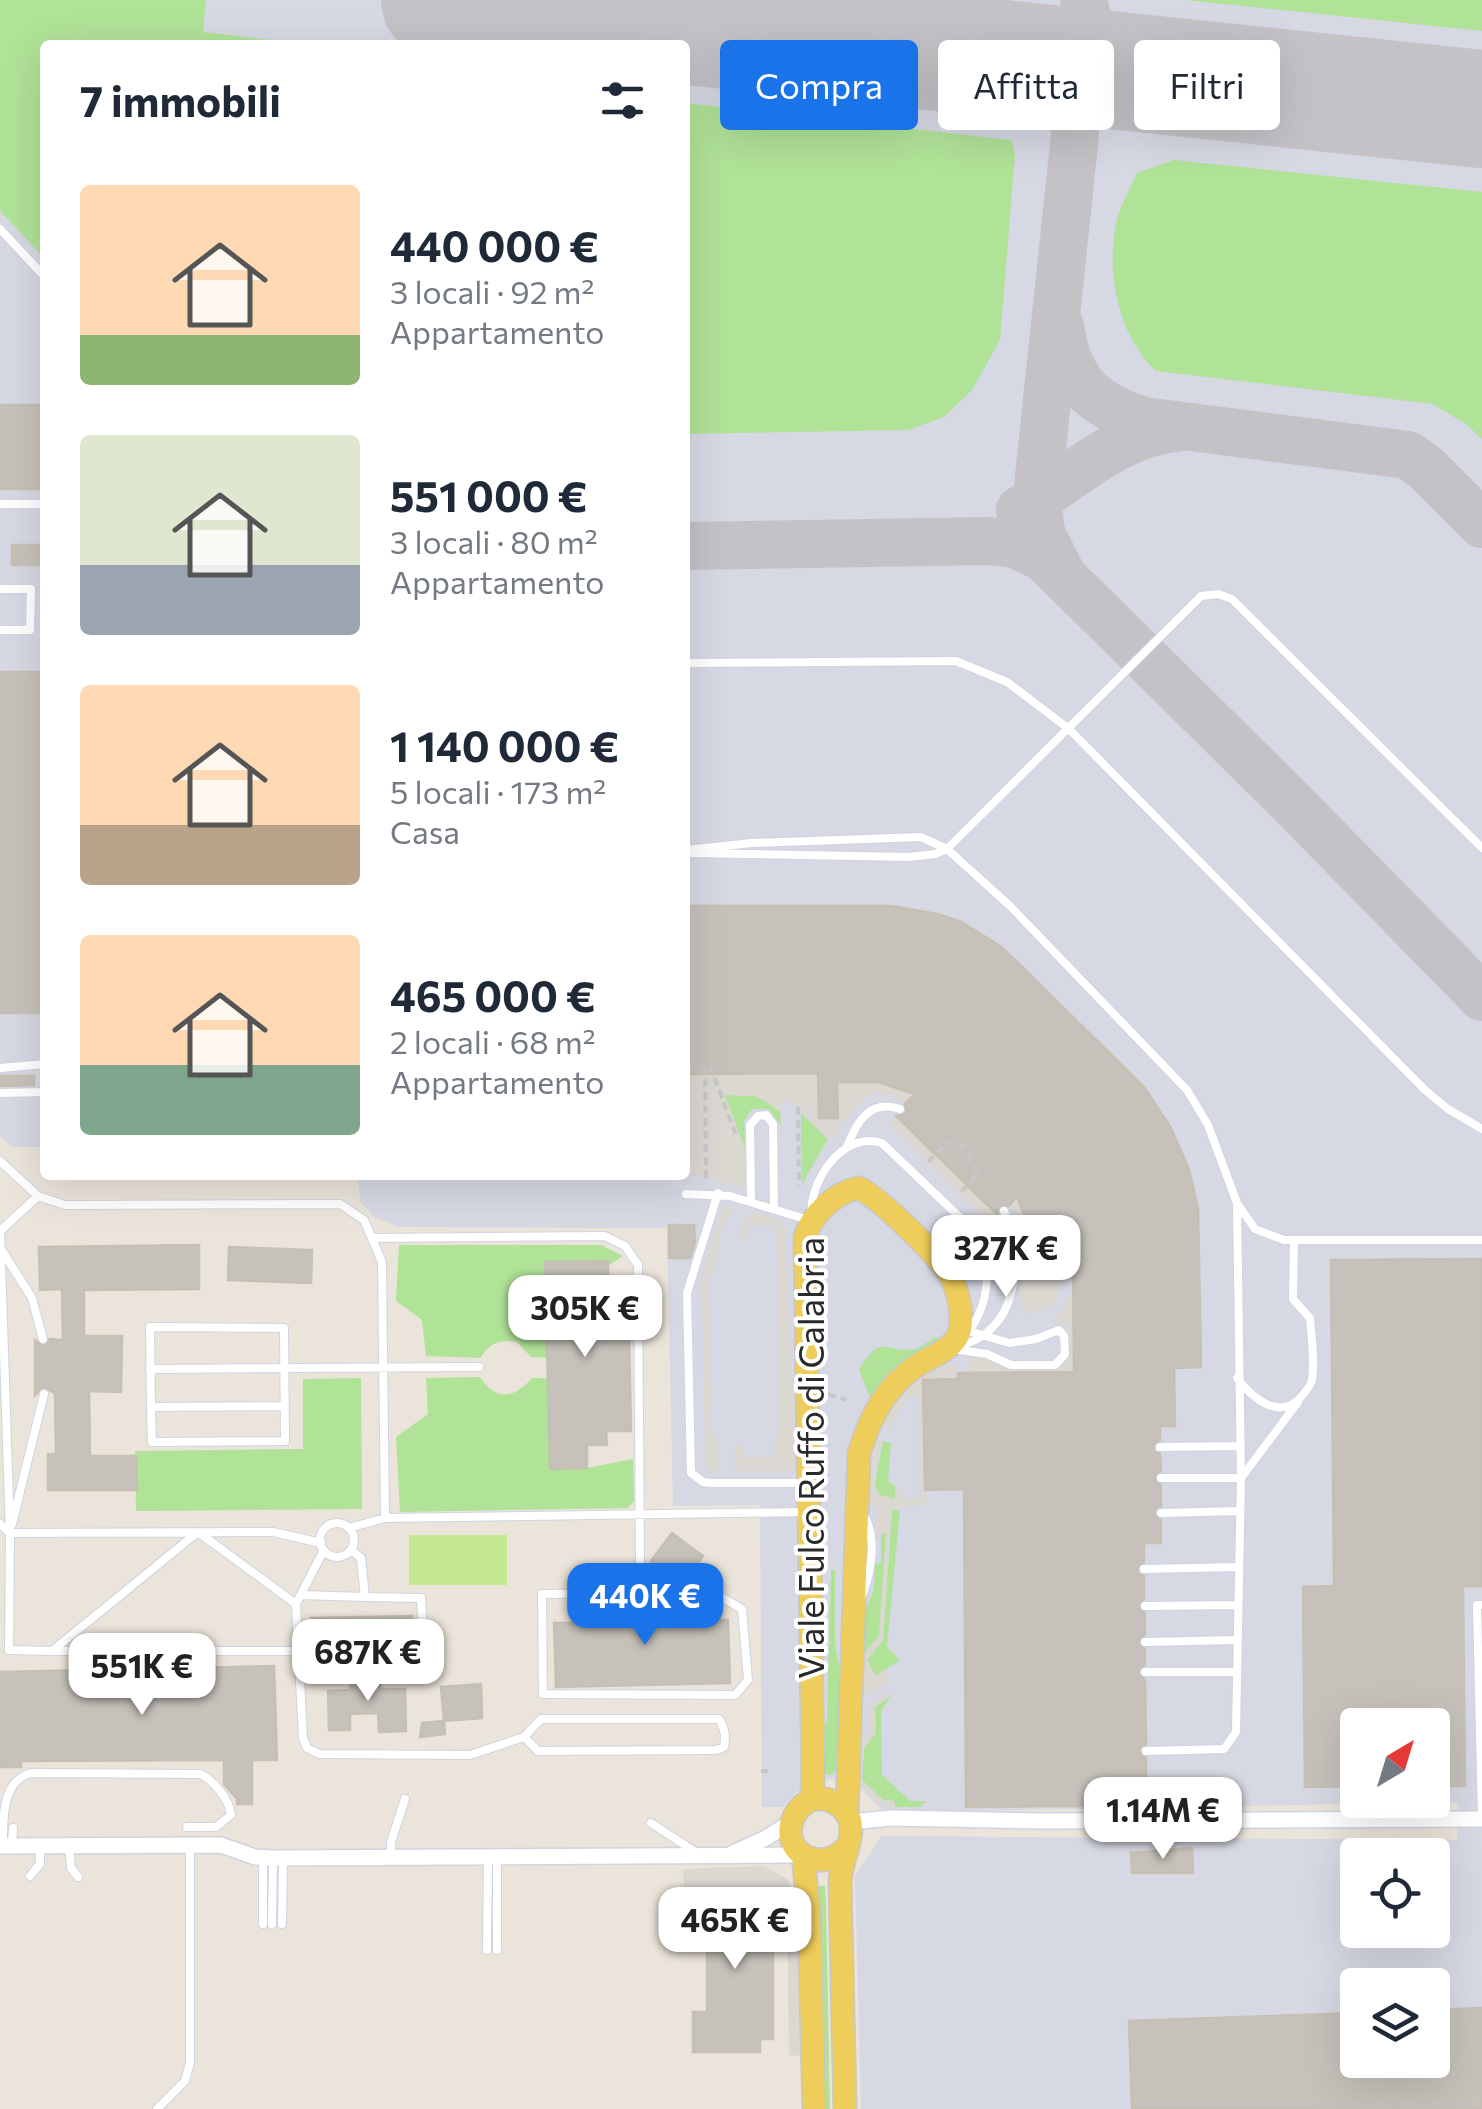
<!DOCTYPE html>
<html lang="it">
<head>
<meta charset="utf-8">
<style>
	:root { --surface:#fff; --page:#f2f2f3; --text:#1f2937; --muted:#747a83; --accent:#1a73e8 }
	body { margin:0; font-family:Commissioner,sans-serif; background:var(--page); color:var(--text); height:100vh; display:flex; flex-direction:column; font-size:38px; white-space:nowrap }
	* { box-sizing:border-box; margin:0 }
	p { font-size:32px; color:var(--muted) }
	.icon { flex:none; width:55px; height:55px; fill:none; stroke:currentColor; stroke-width:2; stroke-linecap:round; stroke-linejoin:round }
	.map { position:relative; flex:1; overflow:hidden }
	.details { position:absolute; left:40px; top:40px; width:650px; height:1140px; display:flex; flex-direction:column; background:var(--surface); border-radius:10px; box-shadow:0 10px 40px #0002 }
	.details>* { flex:none }
	.top-card { position:absolute; left:720px; top:40px; width:610px; height:90px; display:flex; gap:20px }
	.needle { width:65px; rotate:38deg }
	.fabs { position:absolute; left:1340px; top:1708px; display:grid; gap:20px }
	.fabs a { display:grid; place-items:center; width:110px; height:110px; border-radius:10px; background:var(--surface); box-shadow:0 10px 40px #0002; font-size:50px }
	.price { position:absolute; translate:-50% -85px; padding:0 22px; border-radius:20px; background:#fff; color:#222; font-size:32px; line-height:65px; filter:drop-shadow(0 2px 5px #0008) }
	.price::after { content:''; position:absolute; left:50%; top:60px; width:30px; height:22px; margin-left:-15px; background:inherit; clip-path:polygon(0 0,100% 0,50% 100%) }
	.price.selected { background:var(--accent); color:#fff }
	ul { padding:0; list-style:none }
	li { display:flex; align-items:center; gap:30px; height:250px; padding:0 40px }
	li span { display:grid; place-items:center; flex:none; width:280px; height:200px; border-radius:10px; color:#555 }
	li>.icon { margin-inline-start:auto }
	span .icon { width:120px; height:120px; fill:#fffc; stroke-width:1 }
	li b { font-size:42px }
	h2 { display:flex; justify-content:space-between; align-items:center; height:120px; padding:0 40px; font-size:42px }
	.pill { padding:0 35px; border-radius:10px; background:var(--surface); box-shadow:0 10px 40px #0002; font-size:35px; line-height:90px }
	.pill.selected { background:var(--accent); color:#fff }
	.map>svg:first-child { display:block }
	.airport { fill:#d6d8e3; fill-rule:evenodd }
	.green { fill:#b0e297 }
	.pitch { fill:#c4e992 }
	.plaza { fill:#dbd7d1 }
	.lines { fill:none; stroke-linecap:round; stroke-linejoin:round }
	.taxiway { stroke:#c4c2c6; stroke-width:48 }
	.runway { stroke:#c4c2c6; stroke-width:118 }
	.building { fill:#c6c1ba; stroke:#c6c0b4; stroke-width:2.5 }
	.service-casing { stroke:#d0d3e2; stroke-width:10 }
	.minor-casing { stroke:#d0d3e2; stroke-width:18 }
	.primary-casing { stroke:#c7c7c7; stroke-width:25 }
	.path { stroke:#c7c7c7; stroke-width:4; stroke-dasharray:8 5; stroke-linecap:butt }
	.service { stroke:#fff; stroke-width:8 }
	.minor { stroke:#fff; stroke-width:15 }
	.primary { stroke:#efcd5b; stroke-width:22 }
	.labels { text-anchor:middle; stroke-width:8; stroke-linejoin:round; paint-order:stroke }
	.street-label { font-size:35px; fill:#292929; stroke:#fff }
</style>
</head>
<body>
<div class="map">
<svg width="1482" height="2109" viewBox="0 0 1482 2109">
	<rect width="100%" height="100%" fill="#ebe4da"/>
	<path class="airport" d="M 0,0 L 1482,0 L 1482,2109 L 861,2109 L 855,1875 L 882,1836 L 1457,1840 L 1458,1802 L 963,1811 L 881,1809 L 856,1784 L 829,1779 L 805,1784 L 783,1807 L 762,1807 L 760,1505 L 673,1506 L 667,1228 L 399,1227 L 374,1217 L 360,1201 L 358,1175 L 685,1175 L 685,45 L 45,45 L 45,1169 L 43,1147 L 12,1147 L 0,1136 ZM 1358,1725 L 1432,1725 L 1432,1800 L 1358,1800 ZM 1358,1855 L 1432,1855 L 1432,1930 L 1358,1930 ZM 1358,1985 L 1432,1985 L 1432,2060 L 1358,2060 Z"/>
	<path class="green" d="M 0,0 L 206,0 L 203,32 L 315,45 L 45,45 L 45,259 L 0,211 Z
		M 1185,0 L 1482,0 L 1482,31 Z
		M 685,103 L 1011,140 L 1015,154 L 1000,340 L 972,390 L 944,417 L 908,430 L 685,434 Z
		M 1174,160 L 1482,192 L 1482,439 L 1466,424 L 1433,404 L 1156,371 C 1118,335 1106,274 1116,224 C 1119,207 1130,189 1137,173 Z
		M 725,1095 L 756,1096 L 780,1111 L 781,1126 L 769,1109 L 752,1109 L 744,1122 L 745,1150 Z
		M 801,1113 L 828,1139 L 802,1184 Z
		M 399,1245 L 601,1245 L 623,1256 L 609,1265 L 578,1262 L 548,1358 L 531,1357 L 517,1342 C 499,1340 491,1342 480,1358 L 426,1356 L 422,1320 L 396,1301 Z
		M 936,1337 L 938,1339 L 907,1359 L 871,1400 L 859,1370 C 882,1331 885,1354 915,1349 C 921,1348 930,1340 936,1337 Z
		M 480,1377 C 496,1402 515,1398 532,1378 L 548,1378 L 550,1469 L 587,1468 L 633,1459 L 634,1501 L 628,1508 L 400,1512 L 396,1437 L 428,1414 L 426,1378 Z
		M 361,1378 L 362,1509 L 136,1511 L 135,1451 L 303,1449 L 303,1379 Z
		M 883,1441 L 891,1443 L 888,1481 L 895,1486 L 895,1499 L 883,1498 L 874,1488 Z
		M 892,1510 L 900,1510 L 887,1647 L 900,1660 L 875,1676 L 867,1660 L 883,1640 Z
		M 881,1533 L 886,1533 L 879,1637 L 862,1656 L 864,1615 L 874,1589 L 875,1564 L 881,1563 Z
		M 831,1570 L 835,1570 L 835,1646 L 842,1678 L 838,1768 L 831,1775 L 824,1773 L 822,1730 L 827,1721 Z
		M 891,1696 L 881,1711 L 882,1775 L 910,1801 L 926,1801 L 920,1807 L 895,1807 L 894,1801 L 883,1800 L 862,1780 L 864,1748 L 876,1733 L 875,1706 Z
		M 816,1886 L 825,1886 L 826,1906 L 830,2109 L 825,2109 L 820,1904 Z"/>
	<path class="pitch" d="M 409,1535 L 507,1535 L 507,1585 L 409,1585 Z"/>
	<path class="plaza" d="M 767,1063 L 889,1084 L 912,1097 L 1016,1198 L 1031,1233 L 1032,1271 L 1062,1271 L 1056,1301 L 1051,1306 L 1029,1314 L 1020,1303 L 1023,1239 L 1014,1211 L 906,1103 L 892,1095 L 877,1093 L 866,1097 L 845,1119 L 832,1141 L 791,1101 L 783,1102 L 781,1112 L 756,1096 L 725,1095 L 745,1149 L 748,1148 L 748,1190 L 685,1172 L 685,1067 Z
		M 898,1117 L 998,1215 L 1005,1228 L 1008,1249 L 993,1242 L 986,1220 L 891,1125 L 892,1118 Z
		M 724,1204 L 732,1208 L 720,1234 L 713,1274 L 708,1276 L 712,1434 L 717,1439 L 718,1472 L 715,1472 L 707,1467 L 705,1460 L 702,1274 Z
		M 754,1213 L 777,1219 L 785,1228 L 796,1471 L 739,1472 L 734,1466 L 735,1445 L 743,1444 L 744,1458 L 775,1457 L 775,1438 L 780,1432 L 778,1235 L 771,1225 L 747,1225 L 747,1238 L 739,1238 L 745,1220 Z
		M 1071,1294 L 1074,1294 L 1074,1372 L 969,1373 L 969,1357 L 988,1359 L 1009,1370 L 1059,1369 L 1065,1365 L 1069,1358 L 1069,1329 L 1066,1324 L 1056,1324 L 1054,1321 Z
		M 955,1362 L 958,1379 L 923,1380 L 926,1504 L 892,1510 L 883,1640 L 867,1660 L 876,1676 L 886,1670 L 889,1682 L 866,1696 L 862,1694 L 862,1656 L 879,1636 L 886,1534 L 876,1533 L 877,1507 L 872,1506 L 866,1489 L 869,1459 L 875,1438 L 883,1441 L 874,1474 L 877,1494 L 895,1499 L 896,1490 L 902,1490 L 902,1499 L 919,1498 L 918,1394 L 906,1400 L 889,1428 L 881,1424 L 898,1398 L 920,1376 L 942,1363 L 944,1366 Z
		M 892,1690 L 891,1696 L 875,1707 L 876,1733 L 864,1748 L 862,1780 L 883,1800 L 894,1800 L 895,1807 L 882,1806 L 857,1783 L 858,1746 L 870,1732 L 870,1704 Z
		M 764,1866 L 786,1878 L 798,1902 L 804,2055 L 789,2056 L 787,1904 L 774,1904 L 773,1893 L 694,1893 L 693,1902 L 685,1902 L 683,1869 Z"/>
	<g class="lines">
		<path class="taxiway" d="M 1084,0 C 1092,67 1141,71 1196,81
			M 461,45 C 500,19 534,13 580,15
			M 1007,61 C 1058,72 1074,80 1075,135 L 1037,495 L 1041,533 L 1060,571
			M 1060,326 C 1068,383 1093,405 1144,421 L 1408,455 L 1426,468 L 1482,524
			M 1020,510 C 1069,481 1116,433 1176,428
			M 685,546 L 989,541 L 1014,544 L 1043,557 L 1291,802 L 1482,997"/>
		<path class="runway" d="M 440,0 L 1482,109"/>
	</g>
	<path class="building" d="M 0,405 L 41,405 L 42,489 L 0,489 Z
		M 12,545 L 45,545 L 45,565 L 12,565 Z
		M 0,672 L 44,672 L 45,1013 L 0,1013 Z
		M 685,906 L 891,906 L 937,914 L 961,922 L 1000,946 L 1017,962 L 1144,1087 L 1171,1128 L 1189,1170 L 1198,1209 L 1201,1367 L 1174,1368 L 1175,1426 L 1160,1426 L 1160,1440 L 1153,1446 L 1154,1452 L 1160,1454 L 1161,1471 L 1154,1479 L 1161,1485 L 1161,1506 L 1154,1512 L 1161,1520 L 1161,1543 L 1144,1543 L 1144,1562 L 1137,1568 L 1138,1574 L 1144,1576 L 1144,1599 L 1138,1605 L 1145,1613 L 1145,1635 L 1138,1641 L 1145,1649 L 1145,1664 L 1138,1673 L 1145,1680 L 1146,1744 L 1140,1747 L 1139,1752 L 1146,1758 L 1146,1785 L 1190,1785 L 1190,1805 L 966,1807 L 964,1489 L 925,1490 L 923,1380 L 958,1379 L 958,1373 L 1074,1372 L 1073,1271 L 1032,1272 L 1031,1233 L 1017,1196 L 1009,1206 L 999,1206 L 997,1214 L 896,1116 L 906,1113 L 905,1104 L 915,1094 L 878,1082 L 837,1082 L 838,1118 L 819,1118 L 818,1073 L 685,1074 Z
		M 0,1076 L 34,1076 L 34,1085 L 0,1086 Z
		M 669,1225 L 694,1225 L 695,1243 L 690,1258 L 669,1258 Z
		M 199,1245 L 199,1289 L 84,1290 L 84,1336 L 122,1336 L 121,1392 L 89,1391 L 90,1456 L 136,1456 L 137,1490 L 48,1490 L 48,1454 L 56,1454 L 55,1393 L 43,1387 L 35,1395 L 35,1340 L 44,1346 L 50,1339 L 63,1340 L 62,1289 L 40,1290 L 39,1247 Z
		M 229,1247 L 312,1250 L 311,1283 L 228,1280 Z
		M 1482,1259 L 1482,1586 L 1463,1586 L 1465,1786 L 1432,1786 L 1432,1725 L 1358,1725 L 1358,1786 L 1305,1787 L 1303,1587 L 1334,1586 L 1331,1260 Z
		M 608,1261 L 608,1287 L 628,1287 L 631,1431 L 606,1431 L 607,1445 L 587,1445 L 587,1468 L 550,1469 L 545,1262 Z
		M 672,1533 L 703,1556 L 681,1585 L 651,1561 Z
		M 714,1602 L 715,1620 L 728,1620 L 730,1683 L 556,1687 L 554,1623 L 629,1622 L 628,1604 Z
		M 412,1616 L 412,1639 L 311,1640 L 311,1618 Z
		M 274,1666 L 277,1760 L 252,1760 L 252,1804 L 237,1804 L 237,1799 L 224,1784 L 224,1760 L 21,1761 L 21,1767 L 0,1767 L 0,1672 Z
		M 350,1672 L 380,1672 L 380,1689 L 405,1689 L 406,1731 L 379,1732 L 378,1713 L 350,1714 L 350,1730 L 329,1730 L 328,1691 L 350,1690 Z
		M 481,1684 L 482,1718 L 444,1721 L 441,1687 Z
		M 444,1721 L 445,1734 L 420,1737 L 422,1723 Z
		M 1192,1848 L 1193,1873 L 1132,1873 L 1131,1853 Z
		M 693,1893 L 760,1893 L 760,1906 L 773,1906 L 773,2039 L 760,2039 L 760,2052 L 693,2052 L 693,2012 L 707,2012 L 707,1946 L 694,1946 Z
		M 1482,2008 L 1482,2109 L 1132,2109 L 1129,2021 L 1358,2013 L 1358,2060 L 1432,2060 L 1432,2010 Z"/>
	<g class="lines">
		<g class="service-casing">
			<path id="service" d="M 0,229 L 45,277
				M 0,504 L 45,504
				M 0,589 L 31,589 L 30,630 L 0,630
				M 685,663 L 956,661 L 1007,682 L 1069,729 L 1425,1090 L 1448,1109 L 1482,1129
				M 685,850 L 752,843 L 921,837 L 947,849 L 1010,906 L 1187,1090 L 1208,1125 L 1237,1203 L 1241,1478 L 1236,1732 L 1224,1749 L 1146,1751
				M 689,853 L 909,857 L 935,854 L 947,849 L 1201,596 L 1218,594 L 1232,599 L 1482,848
				M 0,1068 L 45,1064
				M 0,1093 L 45,1092
				M 847,1147 C 857,1121 870,1099 900,1109
				M 0,1161 L 38,1196 L 65,1205 L 340,1204 L 364,1220 L 382,1262 L 385,1518
				M 718,1193 L 687,1293 L 691,1473 L 703,1482 L 711,1483 L 803,1483
				M 686,1194 L 730,1196 L 812,1221 C 806,1185 841,1130 882,1143 L 972,1229 C 995,1261 990,1305 966,1335
				M 751,1201 L 750,1125 L 758,1116 L 766,1115 L 773,1124 L 774,1208
				M 1237,1203 L 1255,1229 L 1284,1240 L 1482,1240
				M 0,1231 L 10,1533 L 9,1650 L 52,1651 L 198,1532 L 296,1604 L 324,1550
				M 0,1231 L 38,1196
				M 372,1238 L 605,1236 L 625,1246 L 638,1265 L 640,1565 L 622,1593 L 542,1594 L 543,1694 L 735,1695 L 748,1680 L 742,1609 L 716,1594 L 622,1593
				M 981,1240 L 1015,1262
				M 1,1249 L 32,1298 L 43,1339
				M 960,1346 C 967,1343 976,1341 982,1336 C 1021,1310 1021,1249 1004,1211
				M 953,1349 L 987,1354 L 1011,1365 L 1055,1365 L 1065,1354 L 1064,1336 L 1059,1330 L 1036,1339 L 1009,1343 L 969,1331
				M 150,1369 L 479,1367
				M 1237,1378 C 1252,1398 1280,1422 1302,1396 C 1303,1395 1311,1384 1311,1383 C 1316,1368 1311,1335 1310,1318 L 1293,1299 L 1294,1241
				M 151,1407 L 152,1442 L 285,1441 L 284,1328 L 150,1327 L 151,1407 L 284,1406
				M 1160,1447 L 1239,1446
				M 1161,1478 L 1241,1478
				M 1241,1478 L 1298,1402
				M 1161,1513 L 1239,1511
				M320 1540a17 17 0 1 1 34 0a17 17 0 1 1-34 0Z
				M 0,1524 L 10,1533 L 273,1532 L 321,1543
				M 12,1524 L 44,1394
				M 349,1528 L 385,1518 L 808,1512
				M 640,1565 L 671,1592
				M 1144,1569 L 1238,1567
				M 301,1595 L 365,1597 L 361,1558 L 351,1550
				M 862,1596 C 871,1573 877,1540 865,1517
				M 296,1604 L 303,1738 L 307,1748 L 319,1754 L 470,1755 L 524,1737
				M 1482,1605 L 1477,1605 L 1482,1819
				M 1145,1606 L 1237,1605
				M 1145,1642 L 1237,1640
				M 52,1651 L 424,1651 L 421,1598 L 365,1597
				M 1145,1672 L 1236,1672
				M 541,1719 L 719,1719 C 725,1729 726,1736 724,1747 L 716,1750 L 538,1751 L 524,1737 Z
				M 651,1823 L 697,1853
				M 3,1846 C 3,1820 1,1781 31,1773 L 201,1774 C 215,1782 229,1799 231,1815 L 216,1827 L 187,1827
				M 12,1846 L 13,1828
				M 69,1846 L 71,1868 L 78,1877
				M 497,1857 L 497,1950
				M 391,1858 L 391,1842 L 405,1799
				M 30,1876 L 40,1864 L 40,1846
				M 263,1924 L 263,1858
				M 272,1924 L 273,1858
				M 282,1924 L 283,1858
				M 487,1950 L 488,1857
				M 157,2109 L 185,2081 L 190,2063 L 190,1845"/>
		</g>
		<g class="minor-casing">
			<path id="minor" d="M 851,1822 L 891,1818 L 1043,1821 L 1481,1819
				M 0,1846 L 221,1845 L 255,1857 L 273,1858 L 803,1855
				M 733,1853 L 766,1838 L 791,1822"/>
		</g>
		<g class="primary-casing">
			<path id="primary" d="M 811,1800 L 813,1780 L 805,1237 C 812,1214 835,1192 859,1188 C 878,1197 944,1260 952,1279 C 959,1294 966,1325 956,1339 C 948,1351 929,1358 918,1365 C 886,1385 870,1418 859,1453 L 847,1813
				M 803,1855 L 809,1914 L 814,2109
				M 845,2109 L 840,1881 C 841,1862 852,1843 851,1828 C 851,1817 845,1809 835,1803 C 798,1782 770,1844 810,1858 C 823,1863 835,1858 845,1849"/>
		</g>
		<path class="path" d="M 705,1066 L 706,1179
			M 710,1066 L 736,1135
			M 685,1069 L 693,1067
			M 798,1107 L 799,1186
			M 928,1162 L 947,1143 L 964,1147 L 978,1174 L 960,1193
			M 828,1394 L 846,1400
			M 761,1771 L 768,1771"/>
		<use href="#service" class="service"/>
		<use href="#minor" class="minor"/>
		<use href="#primary" class="primary"/>
	</g>
	<g class="labels">
		<g class="street-label">
			<text transform="translate(812 1458) rotate(-90)" y="12">Viale Fulco Ruffo di Calabria</text>
		</g>
	</g>
</svg>
<div class="fabs">
<a><svg class="needle" viewBox="-14 -14 28 28"><path d="M0-13l5 13h-10z" fill="#e53935"/><path d="M0 13l5-13h-10z" fill="#747a83"/></svg></a>
<a><svg class="icon" aria-label="locate" viewBox="0 0 24 24"><circle cx="12" cy="12" r="6"/><path d="M12 2v4M12 18v4M2 12h4M18 12h4"/></svg></a>
<a><svg class="icon" aria-label="layers" viewBox="0 0 24 24"><path d="M12 4l9 5-9 5-9-5zM3 14l9 5 9-5"/></svg></a>
</div>
<b class="price" style="left:1006px;top:1300px">327K €</b>
<b class="price" style="left:585px;top:1360px">305K €</b>
<b class="price selected" style="left:645px;top:1648px">440K €</b>
<b class="price" style="left:368px;top:1704px">687K €</b>
<b class="price" style="left:142px;top:1718px">551K €</b>
<b class="price" style="left:1163px;top:1862px">1.14M €</b>
<b class="price" style="left:735px;top:1972px">465K €</b>
<div class="top-card">
<a class="pill selected">Compra</a>
<a class="pill">Affitta</a>
<a class="pill">Filtri</a>
</div>
<section class="details">
<h2>7 immobili<svg class="icon" aria-label="filters" viewBox="0 0 24 24"><path d="M4 7h16M4 17h16"/><circle cx="9" cy="7" r="2"/><circle cx="15" cy="17" r="2"/></svg></h2>
<ul>
<li><span style="background:linear-gradient(#ffd9b3 75%,#8fb573 0)"><svg class="icon" aria-label="home" viewBox="0 0 24 24"><path d="M3 11l9-7 9 7M6 9v11h12V9"/></svg></span><div><b>440 000 €</b><p>3 locali · 92 m²</p><p>Appartamento</p></div></li>
<li><span style="background:linear-gradient(#dfe7d0 65%,#9aa5b1 0)"><svg class="icon" aria-label="home" viewBox="0 0 24 24"><path d="M3 11l9-7 9 7M6 9v11h12V9"/></svg></span><div><b>551 000 €</b><p>3 locali · 80 m²</p><p>Appartamento</p></div></li>
<li><span style="background:linear-gradient(#ffd9b3 70%,#b9a48a 0)"><svg class="icon" aria-label="home" viewBox="0 0 24 24"><path d="M3 11l9-7 9 7M6 9v11h12V9"/></svg></span><div><b>1 140 000 €</b><p>5 locali · 173 m²</p><p>Casa</p></div></li>
<li><span style="background:linear-gradient(#ffd9b3 65%,#7fa58c 0)"><svg class="icon" aria-label="home" viewBox="0 0 24 24"><path d="M3 11l9-7 9 7M6 9v11h12V9"/></svg></span><div><b>465 000 €</b><p>2 locali · 68 m²</p><p>Appartamento</p></div></li>
</ul>
</section>
</div>
</body>
</html>
